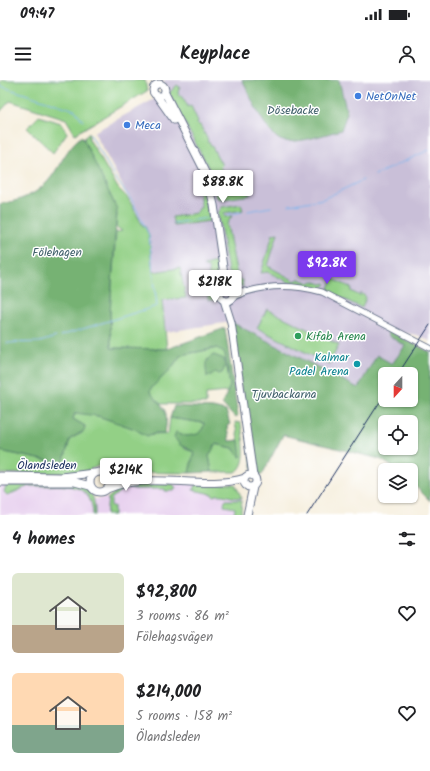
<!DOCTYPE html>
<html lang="en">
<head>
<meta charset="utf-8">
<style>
	:root { --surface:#fff; --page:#f6f6f6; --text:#202124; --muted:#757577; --accent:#7c3aed }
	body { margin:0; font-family:Kalam,sans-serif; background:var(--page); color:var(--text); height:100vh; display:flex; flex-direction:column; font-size:15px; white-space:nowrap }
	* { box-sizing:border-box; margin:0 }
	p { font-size:13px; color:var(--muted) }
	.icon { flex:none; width:22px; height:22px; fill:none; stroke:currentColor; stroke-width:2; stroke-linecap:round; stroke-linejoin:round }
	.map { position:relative; height:435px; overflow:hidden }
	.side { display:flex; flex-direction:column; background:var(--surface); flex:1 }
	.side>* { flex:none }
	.needle { width:26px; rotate:201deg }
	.buttons { position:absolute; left:378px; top:287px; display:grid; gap:8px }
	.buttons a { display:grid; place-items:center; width:40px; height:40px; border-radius:6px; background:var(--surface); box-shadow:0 1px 3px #0004; font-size:20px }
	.price { position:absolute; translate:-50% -34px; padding:0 9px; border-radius:4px; background:#fff; color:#222; font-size:13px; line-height:26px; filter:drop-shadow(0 1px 2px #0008) }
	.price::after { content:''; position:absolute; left:50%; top:24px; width:12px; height:9px; margin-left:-6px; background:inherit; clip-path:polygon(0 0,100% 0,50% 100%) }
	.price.active { background:var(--accent); color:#fff }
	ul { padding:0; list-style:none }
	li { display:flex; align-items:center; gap:12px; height:100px; padding:0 12px }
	li span { display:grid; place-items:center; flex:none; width:112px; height:80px; border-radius:6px; color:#555 }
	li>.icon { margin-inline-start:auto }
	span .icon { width:48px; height:48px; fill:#fffc; stroke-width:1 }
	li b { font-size:17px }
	h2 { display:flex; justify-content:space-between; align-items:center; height:48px; padding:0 12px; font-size:17px }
	.status { display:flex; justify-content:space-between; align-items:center; height:28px; padding:0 20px; background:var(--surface); direction:ltr }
	.status svg { height:11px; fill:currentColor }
	header { display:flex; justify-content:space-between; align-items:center; height:52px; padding:0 12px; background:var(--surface); font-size:18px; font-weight:600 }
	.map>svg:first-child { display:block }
	.built { fill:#e8d2ef }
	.industrial { fill:#c9bfd8 }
	.green { fill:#93d086; stroke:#578072 }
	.forest { fill:#76b273; stroke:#487068; fill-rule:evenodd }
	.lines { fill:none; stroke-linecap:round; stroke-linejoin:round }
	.stream { stroke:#7eb6ee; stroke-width:1 }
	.minor-casing { stroke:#677289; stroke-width:7 }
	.major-casing { stroke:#677289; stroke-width:9 }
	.minor { stroke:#fff; stroke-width:5 }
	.major { stroke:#fff; stroke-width:7 }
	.rail { stroke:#1b2f5e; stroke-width:1 }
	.shop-dot { fill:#3f7fe0; stroke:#fff; stroke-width:1.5 }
	.leisure-dot { fill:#2e9e5b; stroke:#fff; stroke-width:1.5 }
	.culture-dot { fill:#0f9aa8; stroke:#fff; stroke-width:1.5 }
	.labels { text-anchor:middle; stroke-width:3; stroke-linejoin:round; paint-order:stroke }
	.shop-label { font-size:12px; fill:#366cbe; stroke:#fff; text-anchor:start }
	.park-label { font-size:12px; fill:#3f5f6a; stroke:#fff }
	.leisure-label { font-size:12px; fill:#27864d; stroke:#fff; text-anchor:start }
	.culture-label { font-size:12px; fill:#0d838f; stroke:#fff; text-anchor:end }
	.street-label { font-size:12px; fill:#1b2f5e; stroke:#fff }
</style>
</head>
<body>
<div class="status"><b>09:47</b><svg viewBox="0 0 49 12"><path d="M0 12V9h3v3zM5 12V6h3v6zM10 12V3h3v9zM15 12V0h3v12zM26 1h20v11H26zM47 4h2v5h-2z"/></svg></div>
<header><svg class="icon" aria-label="menu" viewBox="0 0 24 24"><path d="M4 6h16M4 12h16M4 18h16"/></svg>Keyplace<svg class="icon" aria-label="person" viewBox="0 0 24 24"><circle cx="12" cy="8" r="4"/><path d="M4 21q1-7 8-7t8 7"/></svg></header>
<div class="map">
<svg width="430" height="435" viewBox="0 0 430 435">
	<rect width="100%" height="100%" fill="#fff"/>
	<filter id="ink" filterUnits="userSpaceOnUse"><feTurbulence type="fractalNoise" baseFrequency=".025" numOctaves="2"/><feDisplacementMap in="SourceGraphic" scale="8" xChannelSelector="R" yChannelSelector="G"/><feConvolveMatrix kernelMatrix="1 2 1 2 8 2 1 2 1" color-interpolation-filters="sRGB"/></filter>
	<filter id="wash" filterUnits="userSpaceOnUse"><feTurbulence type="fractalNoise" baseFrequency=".012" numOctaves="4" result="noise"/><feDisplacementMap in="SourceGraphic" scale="16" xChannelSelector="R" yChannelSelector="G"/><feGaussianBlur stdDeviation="0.9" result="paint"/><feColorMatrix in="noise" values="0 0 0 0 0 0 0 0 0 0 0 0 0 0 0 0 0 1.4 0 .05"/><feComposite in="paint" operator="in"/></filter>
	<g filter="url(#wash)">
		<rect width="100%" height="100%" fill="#f5edda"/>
		<path class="built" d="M 0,404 L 73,404 L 89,410 L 94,419 L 108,418 L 125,404 L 235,404 L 242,418 L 241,430 L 241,435 L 0,435 Z"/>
		<path class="industrial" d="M 163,0 L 430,0 L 430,261 L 417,255 L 387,250 L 389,256 L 405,266 L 392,284 L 377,275 L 358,308 L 231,242 L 166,252 L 163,226 L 157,226 L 149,155 L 94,52 L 169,11 Z"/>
		<path class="green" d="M 3,0 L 145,0 L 147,11 L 75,54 L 66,39 L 10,21 L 0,32 L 0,2 Z
			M 177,5 L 180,7 L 178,12 L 179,16 L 182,15 L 188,27 L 191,26 L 198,41 L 197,44 L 200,45 L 208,60 L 207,62 L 210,63 L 222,85 L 220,87 L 224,93 L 221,94 L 223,99 L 228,97 L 226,100 L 233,112 L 248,108 L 250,115 L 224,119 L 217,118 L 209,89 L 169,13 Z
			M 39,36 L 61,43 L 67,53 L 53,73 L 27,48 Z
			M 89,52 L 89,59 L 118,108 L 128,118 L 143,146 L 145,146 L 149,155 L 153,192 L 180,188 L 186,218 L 162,220 L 167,269 L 111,268 L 110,232 L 116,152 L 122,151 L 116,147 L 117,135 L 115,125 L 86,67 L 84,59 Z
			M 201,100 L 210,141 L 174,146 L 172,137 L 196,133 L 201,126 L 199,111 Z
			M 241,124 L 243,130 L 224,133 L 225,137 L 232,136 L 227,144 L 238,200 L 242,200 L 243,207 L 236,203 L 228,192 L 218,133 L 222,127 Z
			M 278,153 L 268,186 L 295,201 L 299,199 L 310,203 L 313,201 L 322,204 L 325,203 L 327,204 L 322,209 L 288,202 L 268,192 L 261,193 L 273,154 Z
			M 215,182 C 220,194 213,210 217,220 L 208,220 L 207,206 L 210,205 L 208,187 L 204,187 L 204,185 Z
			M 333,199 L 352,208 L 351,211 L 360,216 L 361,213 L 366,217 L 362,228 L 329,212 L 329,208 Z
			M 267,229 L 339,265 L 329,284 L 257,248 Z
			M 218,268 L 225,274 L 230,306 L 227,312 L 206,314 L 206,324 L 160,324 L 150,313 L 151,308 L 170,290 L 181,275 Z
			M 82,332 L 98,336 L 136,349 C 144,358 157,352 168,354 L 170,338 L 204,343 L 203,348 L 198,355 L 187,356 L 176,352 L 185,369 L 194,372 L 189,393 L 118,392 L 100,385 L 82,393 L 0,394 L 0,371 L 63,384 L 70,359 L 82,353 L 85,346 L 73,339 L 75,333 Z
			M 235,342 L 241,343 C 242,357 250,383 236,392 L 212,392 L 209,376 L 215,364 L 233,368 L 239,376 L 241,377 Z
			M 73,404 C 92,408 95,416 95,435 L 93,435 C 92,397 57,407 30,406 C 22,408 15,413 7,415 L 4,412 L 6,405 Z
			M 125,404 L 173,404 L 176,408 L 174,411 L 165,411 L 165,409 L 134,409 L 129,407 L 124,408 L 111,419 L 111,426 L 114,426 L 114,435 L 106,435 L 108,418 Z
			M 222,404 L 235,404 L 242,418 C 231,419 222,412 213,416 L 212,414 L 193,410 L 195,405 Z
			M 225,420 L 242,420 L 241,435 L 234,435 L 235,428 L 224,426 Z"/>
		<path class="forest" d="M 242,0 L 339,0 L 347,33 L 341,50 C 326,54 298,64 283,61 C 267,57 250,15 242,0 Z
			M 82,56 L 117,129 L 110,232 L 111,268 L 167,269 L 225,248 L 238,336 L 235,338 C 234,337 224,326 222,324 L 230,306 L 225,274 L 217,268 L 181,275 L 170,290 L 151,308 L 150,312 C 165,331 169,328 165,353 L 155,353 L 147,356 L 135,349 L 98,336 L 75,333 L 73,339 L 85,346 L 84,351 L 70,359 L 63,384 L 0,371 L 0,124 C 24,120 43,112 56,90 C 64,77 70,65 82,56 Z
			M 231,242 L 358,308 L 377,275 L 392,284 L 405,266 L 389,256 L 387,250 L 430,272 L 430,421 L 411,402 L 411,390 L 398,390 L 380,379 L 283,355 L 262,395 L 253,393 ZM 385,294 L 411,294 L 411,320 L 385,320 ZM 385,342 L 411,342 L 411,368 L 385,368 Z
			M 214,275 L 224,279 L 225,287 L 222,293 L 219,294 L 216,292 L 211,296 L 207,297 C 206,287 203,279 214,275 Z
			M 174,326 L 213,328 L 226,331 L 230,344 L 227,346 L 229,361 L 239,360 L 241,377 L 239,376 L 233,368 L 216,364 L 209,376 L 212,392 L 189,393 L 194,372 L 180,365 L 174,357 L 176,352 L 187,356 L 198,354 L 203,348 L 204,343 L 170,338 Z"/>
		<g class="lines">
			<path class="stream" d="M 0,6 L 75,30 L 83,41
				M 375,95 L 429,70
				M 289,125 L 323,119 L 363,100
				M 248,131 L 271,127
				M 225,135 L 242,132
				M 173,143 L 208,138
				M 60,256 L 157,226 L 149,155 L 132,121 L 116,99 L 90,54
				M 7,263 L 40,262 L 56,257"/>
		</g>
	</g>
	<g filter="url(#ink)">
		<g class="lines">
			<g class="minor-casing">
				<path id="minor" d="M 232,210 L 245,211
					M 233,217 C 262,204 292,204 322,212 L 430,268"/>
			</g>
			<g class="major-casing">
				<path id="major" d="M153 10a6 6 0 1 1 12 0a6 6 0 1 1-12 0Z
					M 165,13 L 206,94 L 214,125 L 224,194 L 230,209
					M 157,16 L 174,40
					M220 214a7 7 0 1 1 14 0a7 7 0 1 1-14 0Z
					M 224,220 L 231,242 L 253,396
					M90 402a10 10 0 1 1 20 0a10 10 0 1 1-20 0Z
					M244 401a6 6 0 1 1 12 0a6 6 0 1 1-12 0Z
					M 107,395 L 131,400
					M 0,396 L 61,397 L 94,393
					M 0,402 L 75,402 L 90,406
					M 107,409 C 149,390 203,411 245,398
					M 247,435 L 253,407"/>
			</g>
			<use href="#minor" class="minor"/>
			<use href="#major" class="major"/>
			<path class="rail" d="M 398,294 L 430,245
				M 307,435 L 385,314"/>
		</g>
	</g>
	<g class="shop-dot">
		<circle cx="358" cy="16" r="4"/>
		<circle cx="127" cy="45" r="4"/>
	</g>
	<circle class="leisure-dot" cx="298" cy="256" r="4"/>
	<circle class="culture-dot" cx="357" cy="284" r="4"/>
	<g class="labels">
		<g class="shop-label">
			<text x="366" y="20">NetOnNet</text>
			<text x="135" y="49">Meca</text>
		</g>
		<g class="park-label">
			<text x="293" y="34">Dösebacke</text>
			<text x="57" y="176">Fölehagen</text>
			<text x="284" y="318">Tjuvbackarna</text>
		</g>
		<g class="leisure-label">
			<text x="306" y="260">Kifab Arena</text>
		</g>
		<g class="culture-label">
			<text x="349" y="281">Kalmar<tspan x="349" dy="14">Padel Arena</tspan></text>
		</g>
		<g class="street-label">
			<text x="47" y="389">Ölandsleden</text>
		</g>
	</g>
</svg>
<div class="buttons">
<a><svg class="needle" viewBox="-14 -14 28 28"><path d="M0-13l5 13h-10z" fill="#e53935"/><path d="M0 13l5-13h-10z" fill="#757577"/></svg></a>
<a><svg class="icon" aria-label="locate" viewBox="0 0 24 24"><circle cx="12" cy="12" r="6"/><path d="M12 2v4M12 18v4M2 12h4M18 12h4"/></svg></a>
<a><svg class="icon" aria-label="layers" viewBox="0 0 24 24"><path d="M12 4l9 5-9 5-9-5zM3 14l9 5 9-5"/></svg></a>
</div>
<b class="price" style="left:223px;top:124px">$88.8K</b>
<b class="price active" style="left:327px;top:205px">$92.8K</b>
<b class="price" style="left:215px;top:224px">$218K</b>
<b class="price" style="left:126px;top:412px">$214K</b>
</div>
<section class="side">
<h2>4 homes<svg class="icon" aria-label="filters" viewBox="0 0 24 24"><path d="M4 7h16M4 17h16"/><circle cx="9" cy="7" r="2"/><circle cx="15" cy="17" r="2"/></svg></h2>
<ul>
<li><span style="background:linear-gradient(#dfe7d0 65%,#b9a48a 0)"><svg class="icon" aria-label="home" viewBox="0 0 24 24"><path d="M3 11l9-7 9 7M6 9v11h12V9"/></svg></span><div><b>$92,800</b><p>3 rooms · 86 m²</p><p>Fölehagsvägen</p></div><svg class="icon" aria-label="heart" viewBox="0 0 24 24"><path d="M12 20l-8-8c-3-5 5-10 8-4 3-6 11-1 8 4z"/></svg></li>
<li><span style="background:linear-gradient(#ffd9b3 65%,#7fa58c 0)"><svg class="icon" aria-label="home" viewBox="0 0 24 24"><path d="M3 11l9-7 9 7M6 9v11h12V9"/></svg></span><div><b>$214,000</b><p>5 rooms · 158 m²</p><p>Ölandsleden</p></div><svg class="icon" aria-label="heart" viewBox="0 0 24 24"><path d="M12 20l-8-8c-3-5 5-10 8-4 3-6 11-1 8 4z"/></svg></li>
</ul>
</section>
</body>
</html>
